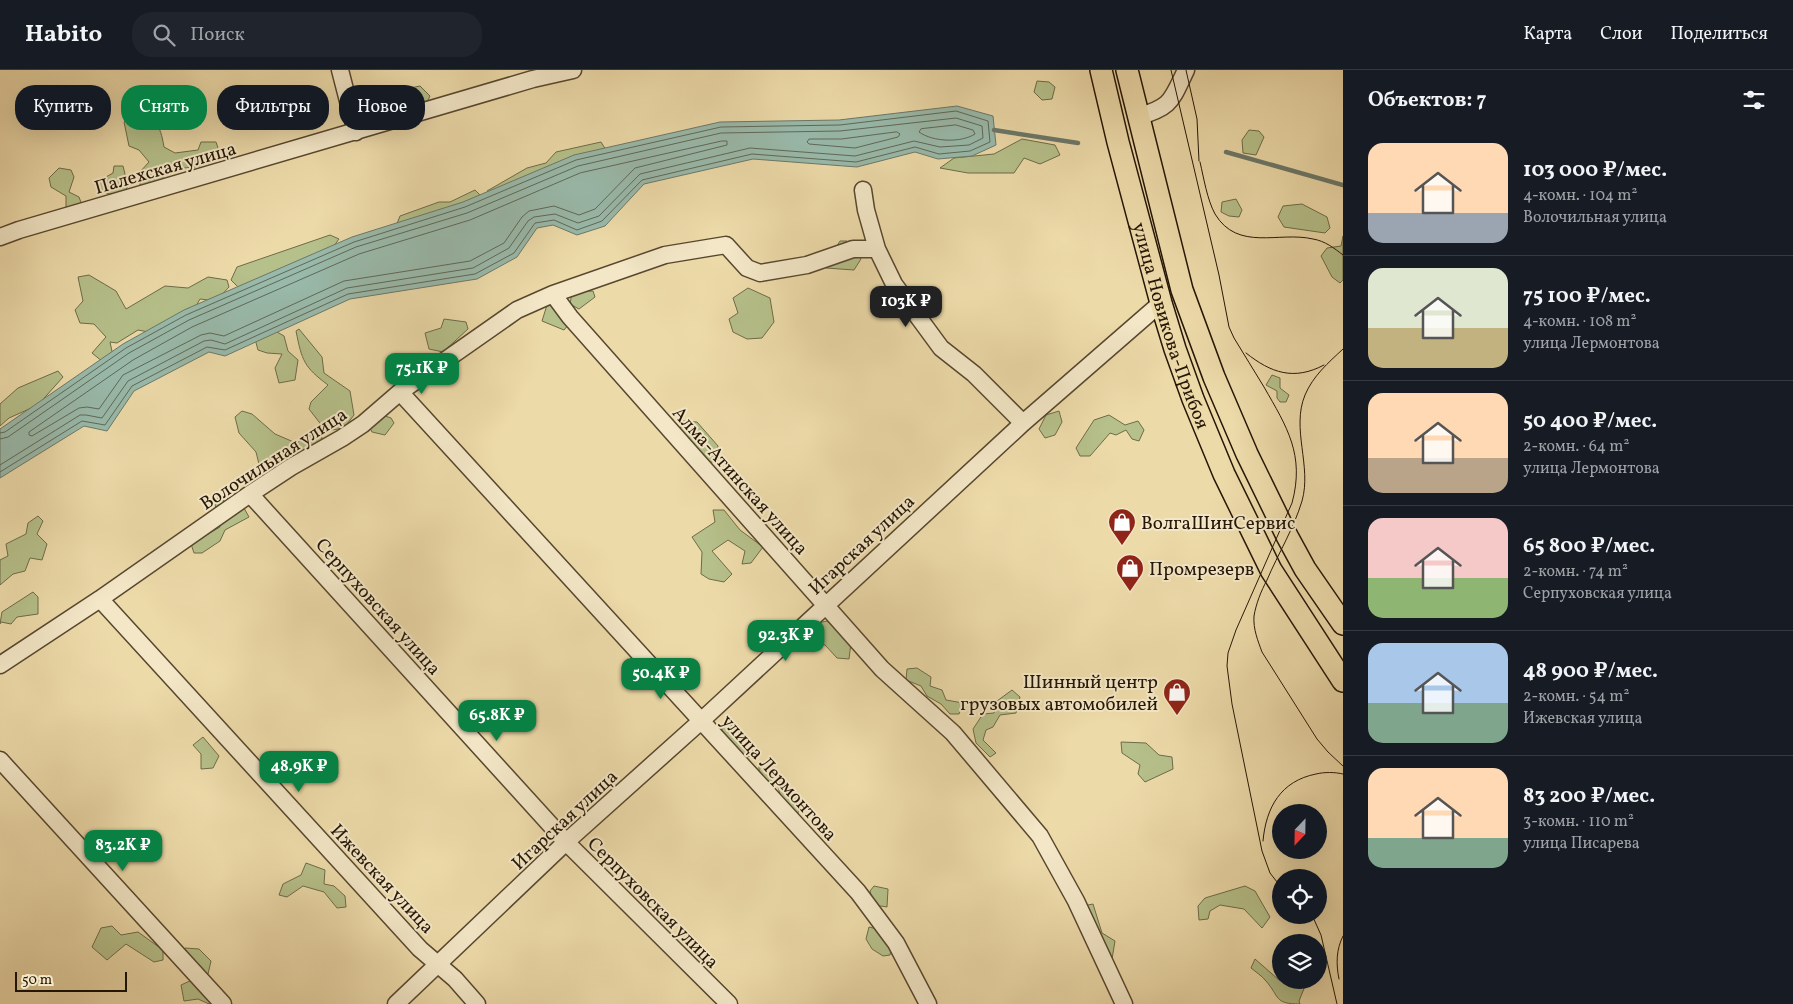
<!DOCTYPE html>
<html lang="ru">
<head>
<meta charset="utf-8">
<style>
	:root { --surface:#171b24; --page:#20242c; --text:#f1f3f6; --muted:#9ea1a6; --line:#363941; --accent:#0b8043 }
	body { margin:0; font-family:Vollkorn,serif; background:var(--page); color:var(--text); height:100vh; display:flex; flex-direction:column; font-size:19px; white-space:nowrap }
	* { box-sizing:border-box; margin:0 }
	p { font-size:16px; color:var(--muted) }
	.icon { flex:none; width:28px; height:28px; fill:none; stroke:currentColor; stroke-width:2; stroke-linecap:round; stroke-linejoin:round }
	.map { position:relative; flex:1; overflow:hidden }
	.drawer { display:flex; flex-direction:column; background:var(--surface); width:450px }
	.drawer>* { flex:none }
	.banner { position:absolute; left:15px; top:15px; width:475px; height:45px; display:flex; gap:10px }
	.needle { width:32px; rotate:202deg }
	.controls { position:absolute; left:1272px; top:734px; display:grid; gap:10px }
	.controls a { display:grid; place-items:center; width:55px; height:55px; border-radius:50%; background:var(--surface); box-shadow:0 5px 20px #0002; font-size:25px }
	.scale { position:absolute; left:15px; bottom:12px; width:112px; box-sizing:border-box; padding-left:5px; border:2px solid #251606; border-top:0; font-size:14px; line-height:18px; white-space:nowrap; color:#251606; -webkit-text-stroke:4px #f3e7c7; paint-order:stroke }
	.price { position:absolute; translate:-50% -42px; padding:0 11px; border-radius:10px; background:var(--accent); color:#fff; font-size:16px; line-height:32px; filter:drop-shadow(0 1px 2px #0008) }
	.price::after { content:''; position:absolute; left:50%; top:30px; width:15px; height:11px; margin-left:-8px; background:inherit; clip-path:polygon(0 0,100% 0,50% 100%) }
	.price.current { background:#222; color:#fff }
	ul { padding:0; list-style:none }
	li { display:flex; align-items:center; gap:15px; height:125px; padding:0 25px }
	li+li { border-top:1px solid var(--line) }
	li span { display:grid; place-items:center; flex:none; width:140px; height:100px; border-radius:15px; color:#555 }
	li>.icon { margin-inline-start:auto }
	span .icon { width:60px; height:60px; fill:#fffc; stroke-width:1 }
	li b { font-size:21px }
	h2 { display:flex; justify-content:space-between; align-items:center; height:60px; padding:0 25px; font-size:21px }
	.chip { padding:0 18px; border-radius:20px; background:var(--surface); box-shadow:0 5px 20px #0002; font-size:18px; line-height:45px }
	.chip.current { background:var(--accent); color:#fff }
	header { display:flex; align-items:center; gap:30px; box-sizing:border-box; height:70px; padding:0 25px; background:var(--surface); border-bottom:1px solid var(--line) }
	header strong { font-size:24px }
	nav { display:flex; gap:28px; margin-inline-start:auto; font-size:18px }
	.search { width:350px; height:45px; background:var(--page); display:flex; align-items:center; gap:12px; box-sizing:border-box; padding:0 18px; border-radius:20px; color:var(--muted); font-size:19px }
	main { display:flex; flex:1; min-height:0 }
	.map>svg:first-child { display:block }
	.green { fill:#b6c08a; stroke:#6e6b48 }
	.water { fill:#99baab; stroke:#6b7869 }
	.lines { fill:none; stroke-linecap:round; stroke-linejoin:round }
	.shore { stroke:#5f6858; stroke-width:1 }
	.stream { stroke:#6b7869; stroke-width:4.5 }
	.minor-casing { stroke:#57472f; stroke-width:19 }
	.major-casing { stroke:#251606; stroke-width:24 }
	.minor { stroke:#f3e7c7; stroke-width:16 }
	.major { stroke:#eddaa9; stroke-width:21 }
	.tram { stroke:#251606; stroke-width:1 }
	.labels { text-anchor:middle; stroke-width:4; stroke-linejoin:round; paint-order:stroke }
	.street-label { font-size:19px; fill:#251606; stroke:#f3e7c7 }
	.poi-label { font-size:19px; fill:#251606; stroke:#f3e7c7; text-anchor:start }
</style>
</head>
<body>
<header>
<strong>Habito</strong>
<div class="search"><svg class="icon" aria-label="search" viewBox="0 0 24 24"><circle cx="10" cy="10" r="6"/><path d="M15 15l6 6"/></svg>Поиск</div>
<nav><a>Карта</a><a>Слои</a><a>Поделиться</a></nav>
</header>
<main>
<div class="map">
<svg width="1343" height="934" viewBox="0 0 1343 934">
	<rect width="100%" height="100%" fill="#eddaa9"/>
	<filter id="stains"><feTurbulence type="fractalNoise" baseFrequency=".004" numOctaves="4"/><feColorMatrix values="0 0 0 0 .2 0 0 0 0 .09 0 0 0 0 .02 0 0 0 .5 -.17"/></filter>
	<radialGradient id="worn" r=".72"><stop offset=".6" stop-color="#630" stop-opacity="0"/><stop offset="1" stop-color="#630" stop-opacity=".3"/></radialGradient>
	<path class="green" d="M 1037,11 L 1049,12 L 1055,17 L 1052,29 L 1042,30 L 1034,22 Z
		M 420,16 L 430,26 L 426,34 L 398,42 L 389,39 L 395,21 Z
		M 134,44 C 156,50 160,53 164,77 L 175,83 L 198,80 L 201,72 L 216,72 L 220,84 C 214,88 206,94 199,96 C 183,100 164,94 160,116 L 140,116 L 139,103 L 149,92 L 139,80 L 129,76 L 124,52 Z
		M 1249,60 L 1259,61 L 1264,67 L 1256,85 L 1243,83 L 1242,70 Z
		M 1022,69 L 1055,75 L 1060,85 L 1040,94 L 1024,88 L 1014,103 L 968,103 L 940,98 L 954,88 L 994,84 Z
		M 601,72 L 606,80 L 493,128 L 487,121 L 527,98 L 546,93 L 556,82 Z
		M 114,96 L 123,96 L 128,116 L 124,122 L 109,124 L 100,120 L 99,111 L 113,103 Z
		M 59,98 L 71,100 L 74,107 L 69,122 L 79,127 L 82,135 L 66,139 L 66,126 L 51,117 L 49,108 Z
		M 475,120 L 482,127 L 394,161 L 400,146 L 439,132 L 450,132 Z
		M 1236,129 L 1242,140 L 1239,147 L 1229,146 L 1221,142 L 1222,132 Z
		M 1302,134 L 1327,147 L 1330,158 L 1325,163 L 1284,157 L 1278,147 L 1283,136 Z
		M 330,165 L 339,169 L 331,180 L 242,221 L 231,210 L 237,197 Z
		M 1343,166 L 1343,210 L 1340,213 L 1332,207 L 1321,186 L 1327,178 L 1341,176 Z
		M 840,171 L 847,171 L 861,189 L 854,200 L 826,198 L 825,195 Z
		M 89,205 L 116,221 L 126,239 L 165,216 L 188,218 L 208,207 L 227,210 L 229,217 L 216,231 L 200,229 L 192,243 L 154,263 L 138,260 L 117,273 L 110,272 L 113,286 L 103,292 L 92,283 L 106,267 L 94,254 L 80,253 L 75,240 L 83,231 L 78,207 Z
		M 748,218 L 770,228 L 774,252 L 762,268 L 747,269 L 733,262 L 729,249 L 738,243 L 733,228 Z
		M 593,221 L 595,227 L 579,239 L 570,234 L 572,222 Z
		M 547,235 L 560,235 L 569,254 L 564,260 L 542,251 Z
		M 444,249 L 466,252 L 468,259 L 443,282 L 429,279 L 425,263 L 441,258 Z
		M 272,259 L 284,266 L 288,281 L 298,290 L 295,310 L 279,313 L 275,298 L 282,284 L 267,283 L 258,280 L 255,269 Z
		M 299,259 L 322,287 L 324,303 L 350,321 L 354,345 L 344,358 L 326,361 L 309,339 L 311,332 L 328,315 C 304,297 302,291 296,261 Z
		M 58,301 L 63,307 L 38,335 L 9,348 L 0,356 L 0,334 L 18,318 Z
		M 1272,305 L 1280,308 L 1280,318 L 1289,325 L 1286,332 L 1280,332 L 1277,328 L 1277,321 L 1266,315 Z
		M 242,341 L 252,344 L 275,364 L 296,373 L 315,363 L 322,367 L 318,383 L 286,393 L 285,384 L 276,387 L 276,399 L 270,405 L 261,402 L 256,382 L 239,363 L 235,347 Z
		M 1059,341 L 1062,352 L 1055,365 L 1045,368 L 1039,359 L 1046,345 Z
		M 377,343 L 391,348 L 394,353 L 385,365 L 372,362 L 369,356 Z
		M 1109,345 L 1125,355 L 1138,351 L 1144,360 L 1139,371 L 1132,369 L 1126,360 L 1116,365 L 1110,363 L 1090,386 L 1080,386 L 1076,378 L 1094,350 Z
		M 683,351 L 697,352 L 718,376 L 716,391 L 707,393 L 679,362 Z
		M 220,427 L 233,440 L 244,438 L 249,447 L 225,460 L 220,471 L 202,483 L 194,483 L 191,474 L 220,457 L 214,430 Z
		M 713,440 L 724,440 L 740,460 L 763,477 L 751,493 L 742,494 L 745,481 L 728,470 L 712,481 L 732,504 L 724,512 L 709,509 L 701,504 L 702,482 L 692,467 L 715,452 Z
		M 38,446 L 43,451 L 37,464 L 47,474 L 42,490 L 30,488 L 25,501 L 13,504 L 0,515 L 0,490 L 8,486 L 6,474 L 26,464 L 28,453 Z
		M 33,522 L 38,527 L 38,544 L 17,547 L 11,554 L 1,552 L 0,554 L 2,542 Z
		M 827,551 L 851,573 L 849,589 L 837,588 L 825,575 L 806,568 L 809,555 Z
		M 917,598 L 931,607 L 930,616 L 942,620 L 946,630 L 963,633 L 959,644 L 950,644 L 941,634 L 927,626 L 921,616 L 906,610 L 907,599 Z
		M 1012,620 L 1020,627 L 1016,643 L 1000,645 L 993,657 L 986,660 L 983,670 L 996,683 L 990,687 L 976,673 L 973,659 L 983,644 L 994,643 L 997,631 Z
		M 722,654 L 730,654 L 752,676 L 753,686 L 745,687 L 722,663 Z
		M 203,667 L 219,686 L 213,698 L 201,699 L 201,684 L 193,675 Z
		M 1121,672 L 1146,673 L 1159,685 L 1172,687 L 1173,699 L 1145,712 L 1138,704 L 1140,695 L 1122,683 Z
		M 759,696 L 768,696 L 777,703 L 780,714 L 789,717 L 801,732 L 798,743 C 786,736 780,729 778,716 L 770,712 L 759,703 Z
		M 306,793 L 325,800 L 324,814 L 334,816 L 345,826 L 346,837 L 337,838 L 324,822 L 303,816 L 287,827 L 279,825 L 283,814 L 301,805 Z
		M 874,816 L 888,819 L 887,837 L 874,835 L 870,821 Z
		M 1245,816 L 1255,821 L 1270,847 L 1262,858 L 1244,839 L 1220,835 L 1210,841 L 1208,849 L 1199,850 L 1198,836 L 1205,828 Z
		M 1093,834 L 1102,863 L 1115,871 L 1112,889 L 1100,892 L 1083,836 Z
		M 112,856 L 121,865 L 138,862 L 163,880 L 163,890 L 154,892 L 126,874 L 107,890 L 92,877 L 101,858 Z
		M 869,857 L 881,860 L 892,876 L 890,885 L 883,886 L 872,879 L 866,869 Z
		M 185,878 L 199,879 L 211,891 L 208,904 L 200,903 L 184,889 Z
		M 1255,889 L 1279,910 L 1299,910 L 1305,916 L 1299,931 L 1300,934 C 1274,934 1280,927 1266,911 C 1262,906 1256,902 1251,898 Z
		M 192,910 L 216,931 L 209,934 L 198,929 L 184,931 L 181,915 Z"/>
	<path class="water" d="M 957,36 L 993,46 L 996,75 L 972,86 L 938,89 L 915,82 L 857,97 L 753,89 L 644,114 L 605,156 L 577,165 L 553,155 L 537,158 L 517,187 L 477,209 L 350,229 L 225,286 L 209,282 L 134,321 L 107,361 L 84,356 L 0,408 L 0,359 L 123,274 L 184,240 L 352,167 L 463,132 L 574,85 L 720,52 L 839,50 Z"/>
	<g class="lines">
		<path class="shore" d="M 956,55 L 973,60 L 975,64 C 961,73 933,72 919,62 L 921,59 Z
			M 897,62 L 900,64 L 898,67 L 855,78 L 809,74 L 807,72 L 809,69 L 841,69 Z
			M 722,71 L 727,71 L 727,75 L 635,98 L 595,139 L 579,145 L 554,136 L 529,141 L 522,147 L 504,173 L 470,191 L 344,211 L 224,266 L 210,263 L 201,265 L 123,305 L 99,339 L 87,337 L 79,338 L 32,366 L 29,365 L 29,362 L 133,290 L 192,257 L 359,184 L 470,150 L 580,103 Z
			M 0,363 L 5,362 L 126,278 L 186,245 L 354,172 L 465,137 L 576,90 L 721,57 L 840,55 L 956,41 L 988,51 L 990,72 L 970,81 L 939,84 L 915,77 L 856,92 L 752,84 L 642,110 L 602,151 L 577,160 L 554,150 L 535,153 L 514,183 L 475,204 L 348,224 L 225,280 L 207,277 L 132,316 L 105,355 L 82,351 L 0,402
			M 0,369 L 8,367 L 129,283 L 189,250 L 356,177 L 467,143 L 578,96 L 721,63 L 840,61 L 956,48 L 982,56 L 983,68 L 969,75 L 940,77 L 914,71 L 855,86 L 750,78 L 640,104 L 599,146 L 578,153 L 555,144 L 534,147 L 528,151 L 509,178 L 473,198 L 347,218 L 225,274 L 211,270 L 204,271 L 128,311 L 102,348 L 86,345 L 80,345 L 0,395"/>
		<path class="stream" d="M 994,60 L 1078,73
			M 1226,82 L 1343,115"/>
		<g class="minor-casing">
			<path id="minor" d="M 340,0 L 356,62
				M 1137,47 C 1172,37 1171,31 1186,0
				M 863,120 L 866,140 L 877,179 L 894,214 L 941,278 L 974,304 L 1023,353
				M 0,167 L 19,160 L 533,9 L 573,0
				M 553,224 L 570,247 L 882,599 L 953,663 L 1040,766 L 1076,831 L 1124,934
				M 400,322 L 858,822 L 896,873 L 928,934
				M 250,424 L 566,772 L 729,934
				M 100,529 L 420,879 L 455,909 L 477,934
				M 0,595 L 100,529 L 250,424 L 291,397 L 342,368 L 363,354 L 400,322 L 517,240 L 553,224 L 665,185 L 726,175 L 747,198 L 760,203 L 807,195 L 853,179 L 877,179
				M 0,690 L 223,934
				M 396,934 L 566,772 L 701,651 L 1023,353 L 1161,233"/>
		</g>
		<g class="major-casing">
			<g id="major">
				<path id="s1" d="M 1101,0 L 1118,72 L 1161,233 L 1175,279 L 1193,329 L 1224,404 L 1271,500 L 1343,611"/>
				<path d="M 1127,0 L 1182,220 L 1214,307 L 1247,384 L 1287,466 L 1305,499 L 1343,554"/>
			</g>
		</g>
		<use href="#minor" class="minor"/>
		<use href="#major" class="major"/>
		<path class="tram" d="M 1171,0 L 1219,205 L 1229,257 L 1234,268 C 1244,284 1254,301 1264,317 C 1287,357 1305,385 1292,433 L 1236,560 L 1228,583 L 1227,596 L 1232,634 L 1262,781 L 1270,803 L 1281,817
			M 1186,0 L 1197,49 L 1199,91
			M 1200,92 C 1204,109 1207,129 1215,144 C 1238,182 1279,161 1313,169 C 1325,171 1334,178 1343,185
			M 1343,279 C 1328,293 1313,306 1305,325 C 1291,359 1312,396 1302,431 C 1294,458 1278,484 1267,510 C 1261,521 1256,534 1254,546 C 1253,559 1258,571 1262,582 L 1317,669 L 1328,682 L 1343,696
			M 1246,283 C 1271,303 1294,311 1324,295
			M 1263,771 C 1266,737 1281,711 1316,704 C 1324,702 1335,702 1343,704
			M 1312,845 L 1321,865 L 1337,934
			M 1339,909 C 1336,894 1336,880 1343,866"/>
	</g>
	<defs>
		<g id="shop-pin" transform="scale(1.4375)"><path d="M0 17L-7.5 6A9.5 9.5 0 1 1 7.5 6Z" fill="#8f2418" stroke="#f3e7c7"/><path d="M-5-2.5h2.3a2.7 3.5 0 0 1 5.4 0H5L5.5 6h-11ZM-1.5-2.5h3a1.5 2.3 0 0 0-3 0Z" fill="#fff"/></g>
	</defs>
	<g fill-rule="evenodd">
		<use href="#shop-pin" x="1122" y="452"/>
		<use href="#shop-pin" x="1130" y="498"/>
		<use href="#shop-pin" x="1177" y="622"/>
	</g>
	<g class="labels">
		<g class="street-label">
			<text transform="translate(165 97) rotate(-16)" y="7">Палехская улица</text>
			<text dy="7" stroke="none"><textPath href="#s1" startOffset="265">улица Новикова-Прибоя</textPath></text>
			<text transform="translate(273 388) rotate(-33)" y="7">Волочильная улица</text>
			<text transform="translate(741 410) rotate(48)" y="7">Алма-Атинская улица</text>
			<text transform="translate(861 474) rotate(-43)" y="7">Игарская улица</text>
			<text transform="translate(379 536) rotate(48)" y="7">Серпуховская улица</text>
			<text transform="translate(780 707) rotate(48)" y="7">улица Лермонтова</text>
			<text transform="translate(564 749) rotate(-43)" y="7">Игарская улица</text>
			<text transform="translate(383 808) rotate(47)" y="7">Ижевская улица</text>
			<text transform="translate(654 832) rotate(45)" y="7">Серпуховская улица</text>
		</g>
		<g class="poi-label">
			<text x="1141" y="459">ВолгаШинСервис</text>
			<text x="1149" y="505">Промрезерв</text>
			<text x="1158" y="618" text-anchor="end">Шинный центр<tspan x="1158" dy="22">грузовых автомобилей</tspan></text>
		</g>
	</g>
	<rect width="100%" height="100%" filter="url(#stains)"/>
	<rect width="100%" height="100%" fill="url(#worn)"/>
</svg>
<div class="controls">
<a><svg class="needle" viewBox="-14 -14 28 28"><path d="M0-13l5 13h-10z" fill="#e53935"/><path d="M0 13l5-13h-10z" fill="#9ea1a6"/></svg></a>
<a><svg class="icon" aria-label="locate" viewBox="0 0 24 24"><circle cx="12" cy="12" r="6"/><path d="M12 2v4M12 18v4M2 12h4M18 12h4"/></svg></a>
<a><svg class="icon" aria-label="layers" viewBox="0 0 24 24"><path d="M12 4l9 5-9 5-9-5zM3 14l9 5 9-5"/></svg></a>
</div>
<div class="scale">50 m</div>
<b class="price current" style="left:906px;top:258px">103K ₽</b>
<b class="price" style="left:422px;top:325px">75.1K ₽</b>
<b class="price" style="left:786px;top:592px">92.3K ₽</b>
<b class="price" style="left:661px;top:630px">50.4K ₽</b>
<b class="price" style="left:497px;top:672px">65.8K ₽</b>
<b class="price" style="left:299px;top:723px">48.9K ₽</b>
<b class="price" style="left:123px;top:802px">83.2K ₽</b>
<div class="banner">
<a class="chip">Купить</a>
<a class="chip current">Снять</a>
<a class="chip">Фильтры</a>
<a class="chip">Новое</a>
</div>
</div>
<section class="drawer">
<h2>Объектов: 7<svg class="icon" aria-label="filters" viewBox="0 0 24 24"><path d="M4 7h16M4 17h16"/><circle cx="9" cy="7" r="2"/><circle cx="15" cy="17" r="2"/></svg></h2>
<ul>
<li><span style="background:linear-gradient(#ffd9b3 70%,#9aa5b1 0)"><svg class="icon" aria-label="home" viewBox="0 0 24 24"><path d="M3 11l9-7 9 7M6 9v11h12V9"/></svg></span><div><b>103 000 ₽/мес.</b><p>4-комн. · 104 m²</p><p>Волочильная улица</p></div></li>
<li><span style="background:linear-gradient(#dfe7d0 60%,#c2b280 0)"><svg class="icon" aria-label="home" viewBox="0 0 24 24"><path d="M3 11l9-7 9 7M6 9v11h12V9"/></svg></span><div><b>75 100 ₽/мес.</b><p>4-комн. · 108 m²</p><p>улица Лермонтова</p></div></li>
<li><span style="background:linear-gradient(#ffd9b3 65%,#b9a48a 0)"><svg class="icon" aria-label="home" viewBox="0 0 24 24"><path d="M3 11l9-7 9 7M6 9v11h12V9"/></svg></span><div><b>50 400 ₽/мес.</b><p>2-комн. · 64 m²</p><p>улица Лермонтова</p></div></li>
<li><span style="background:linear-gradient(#f6c9c9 60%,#8fb573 0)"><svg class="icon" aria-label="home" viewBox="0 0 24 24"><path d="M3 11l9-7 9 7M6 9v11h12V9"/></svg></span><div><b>65 800 ₽/мес.</b><p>2-комн. · 74 m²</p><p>Серпуховская улица</p></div></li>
<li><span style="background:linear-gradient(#a9c7e8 60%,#7fa58c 0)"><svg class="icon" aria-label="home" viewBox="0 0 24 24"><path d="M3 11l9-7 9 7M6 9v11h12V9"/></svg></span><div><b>48 900 ₽/мес.</b><p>2-комн. · 54 m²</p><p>Ижевская улица</p></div></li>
<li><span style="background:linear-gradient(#ffd9b3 70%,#7fa58c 0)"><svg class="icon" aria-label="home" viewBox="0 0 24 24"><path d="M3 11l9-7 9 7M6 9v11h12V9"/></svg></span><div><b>83 200 ₽/мес.</b><p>3-комн. · 110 m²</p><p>улица Писарева</p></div></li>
</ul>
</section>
</main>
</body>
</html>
